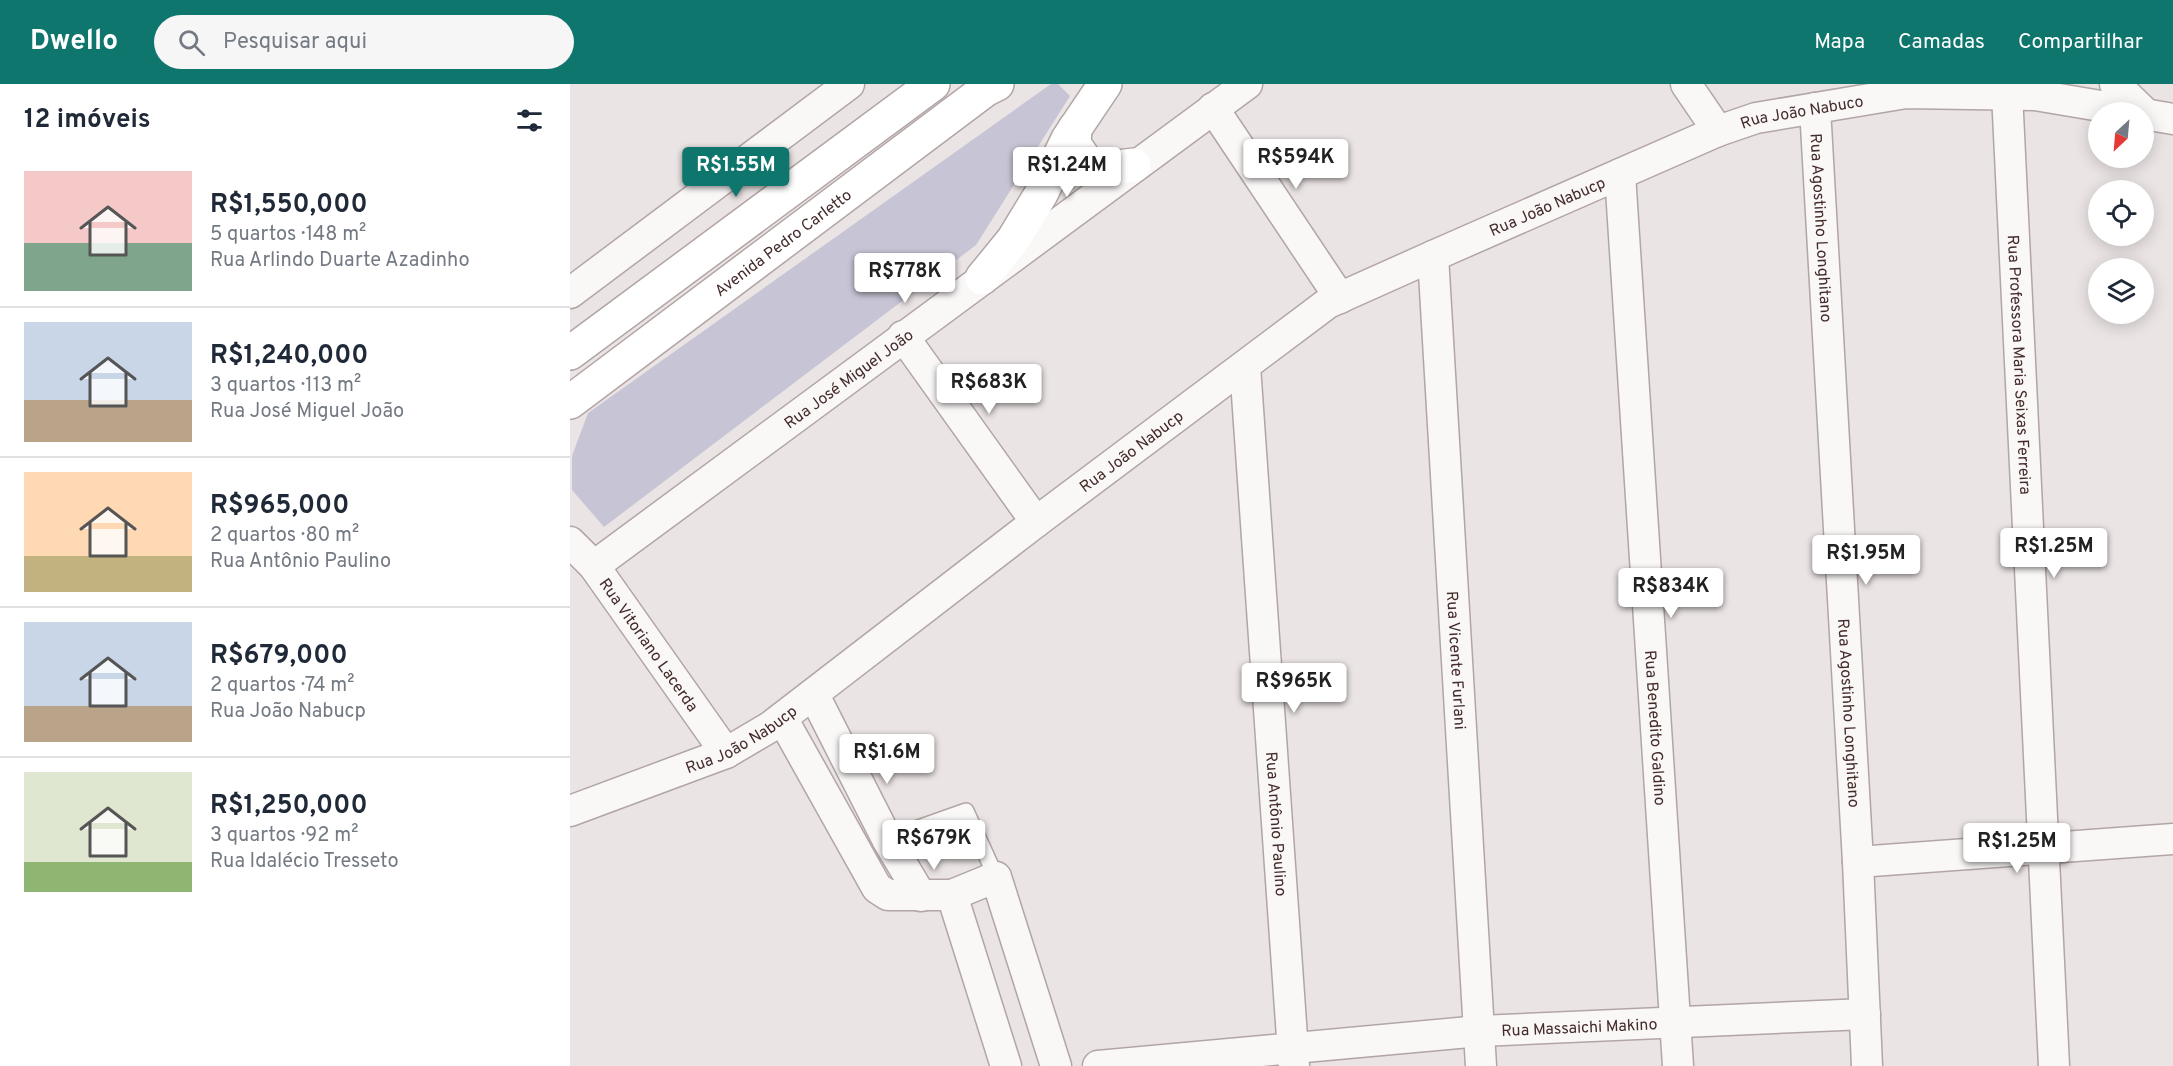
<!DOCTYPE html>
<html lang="pt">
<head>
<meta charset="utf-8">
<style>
	:root { --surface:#fff; --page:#f6f6f7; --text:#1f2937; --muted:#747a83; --line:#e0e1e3; --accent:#0f766e }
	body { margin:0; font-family:Overpass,sans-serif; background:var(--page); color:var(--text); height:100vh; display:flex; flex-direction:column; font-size:22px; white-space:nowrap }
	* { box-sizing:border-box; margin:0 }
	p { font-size:20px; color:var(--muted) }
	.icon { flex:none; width:33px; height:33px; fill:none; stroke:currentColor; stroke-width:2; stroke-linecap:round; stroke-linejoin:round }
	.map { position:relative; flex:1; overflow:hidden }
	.drawer { display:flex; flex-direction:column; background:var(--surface); width:570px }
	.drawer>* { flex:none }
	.needle { width:39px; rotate:206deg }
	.tools { position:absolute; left:1518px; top:18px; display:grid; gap:12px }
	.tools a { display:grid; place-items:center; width:66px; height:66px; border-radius:50%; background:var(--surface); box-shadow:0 3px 15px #0003; font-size:30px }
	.price { position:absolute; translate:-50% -51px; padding:0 14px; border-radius:6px; background:#fff; color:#222; font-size:20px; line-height:39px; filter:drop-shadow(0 2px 3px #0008) }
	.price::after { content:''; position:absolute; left:50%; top:36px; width:18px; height:14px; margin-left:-9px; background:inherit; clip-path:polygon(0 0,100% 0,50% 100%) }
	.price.active { background:var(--accent); color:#fff }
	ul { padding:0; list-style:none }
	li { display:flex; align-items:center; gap:18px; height:150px; padding:0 24px }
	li+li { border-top:2px solid var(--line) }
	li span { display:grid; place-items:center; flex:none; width:168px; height:120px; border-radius:0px; color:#555 }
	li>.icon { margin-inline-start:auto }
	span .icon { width:72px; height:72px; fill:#fffc; stroke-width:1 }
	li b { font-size:26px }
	h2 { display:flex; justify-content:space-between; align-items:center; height:72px; padding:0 24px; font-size:26px }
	header { display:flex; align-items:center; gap:36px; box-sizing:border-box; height:84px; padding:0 30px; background:var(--accent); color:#fff }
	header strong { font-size:28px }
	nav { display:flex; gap:33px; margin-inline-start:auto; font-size:21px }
	.search { width:420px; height:54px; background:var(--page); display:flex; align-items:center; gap:15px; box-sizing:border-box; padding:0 21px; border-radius:33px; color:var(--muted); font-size:22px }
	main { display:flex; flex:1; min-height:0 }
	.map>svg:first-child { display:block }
	.green { fill:#c7c5d5 }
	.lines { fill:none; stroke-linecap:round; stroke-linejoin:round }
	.service-casing { stroke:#b2a5a5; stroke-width:18 }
	.minor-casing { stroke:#b2a5a5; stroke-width:33 }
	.secondary-casing { stroke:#b2a5a5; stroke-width:36 }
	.service { stroke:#faf7f7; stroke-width:15 }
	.minor { stroke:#faf7f7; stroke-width:30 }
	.secondary { stroke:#fff; stroke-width:33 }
	.labels { text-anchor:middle; stroke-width:5; stroke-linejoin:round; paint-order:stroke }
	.street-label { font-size:16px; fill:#442c2b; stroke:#f9f4f4 }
</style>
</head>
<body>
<header>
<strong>Dwello</strong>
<div class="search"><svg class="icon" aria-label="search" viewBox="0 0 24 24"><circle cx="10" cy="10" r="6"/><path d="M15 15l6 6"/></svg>Pesquisar aqui</div>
<nav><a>Mapa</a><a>Camadas</a><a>Compartilhar</a></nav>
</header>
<main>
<section class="drawer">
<h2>12 imóveis<svg class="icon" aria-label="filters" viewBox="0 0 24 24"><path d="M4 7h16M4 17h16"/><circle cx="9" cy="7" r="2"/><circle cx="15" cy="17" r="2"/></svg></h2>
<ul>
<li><span style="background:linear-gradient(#f6c9c9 60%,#7fa58c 0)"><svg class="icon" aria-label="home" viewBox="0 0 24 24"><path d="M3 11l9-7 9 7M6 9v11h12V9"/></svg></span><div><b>R$1,550,000</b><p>5 quartos · 148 m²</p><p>Rua Arlindo Duarte Azadinho</p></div></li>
<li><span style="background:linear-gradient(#c9d6e8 65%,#b9a48a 0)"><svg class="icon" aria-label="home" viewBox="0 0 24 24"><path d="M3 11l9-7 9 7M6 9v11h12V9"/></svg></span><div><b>R$1,240,000</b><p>3 quartos · 113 m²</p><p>Rua José Miguel João</p></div></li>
<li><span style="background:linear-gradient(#ffd9b3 70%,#c2b280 0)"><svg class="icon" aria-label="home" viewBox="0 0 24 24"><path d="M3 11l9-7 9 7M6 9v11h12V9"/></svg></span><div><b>R$965,000</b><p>2 quartos · 80 m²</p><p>Rua Antônio Paulino</p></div></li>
<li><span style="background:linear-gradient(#c9d6e8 70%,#b9a48a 0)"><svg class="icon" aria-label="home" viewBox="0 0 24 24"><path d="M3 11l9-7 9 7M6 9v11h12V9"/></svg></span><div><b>R$679,000</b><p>2 quartos · 74 m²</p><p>Rua João Nabucp</p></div></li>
<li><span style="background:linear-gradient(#dfe7d0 75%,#8fb573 0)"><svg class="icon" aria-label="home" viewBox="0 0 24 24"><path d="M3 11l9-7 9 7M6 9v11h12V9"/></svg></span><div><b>R$1,250,000</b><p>3 quartos · 92 m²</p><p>Rua Idalécio Tresseto</p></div></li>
</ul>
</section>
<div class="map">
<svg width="1603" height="982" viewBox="0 0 1603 982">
	<rect width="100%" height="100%" fill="#ebe4e4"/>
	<path class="green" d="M 481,0 L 488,0 L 500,12 L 406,161 L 34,443 L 2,406 L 2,372 L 18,329 Z"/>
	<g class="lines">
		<g class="service-casing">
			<path id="service" d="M 317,755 L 396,727 L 426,793"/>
		</g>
		<g class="minor-casing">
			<g id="minor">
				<path d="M 1116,0 L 1148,47"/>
				<path d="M 1545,0 L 1576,30"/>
				<path id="s1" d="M 1437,9 L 1484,982"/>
				<path d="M 643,24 L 770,214"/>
				<path id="s2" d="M 1245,24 L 1288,778 L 1297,982"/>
				<path d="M 1574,30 L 1603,35"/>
				<path id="s3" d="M 1050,90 L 1108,982"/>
				<path id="s4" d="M 863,172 L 911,982"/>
				<path d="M 0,209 L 279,0"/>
				<path d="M 333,252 L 466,438"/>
				<path id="s5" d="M 675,282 L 724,982"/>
				<path id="s6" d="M 0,458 L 24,482 L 156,669"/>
				<path id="s7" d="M 24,482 L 677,0"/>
				<path d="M 244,611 L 317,755 L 351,812"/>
				<path d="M 212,634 L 307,804 L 318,811 L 382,811 L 436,982"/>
				<path id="s8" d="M 0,727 L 156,669 L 200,643 L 466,438 L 758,219 L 863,172 L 1148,47 L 1186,34 L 1336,9 L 1465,11 L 1566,28"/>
				<path d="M 1288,778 L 1603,755"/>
				<path d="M 382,811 L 426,793 L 486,982"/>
				<path id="s9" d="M 528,982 L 910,947 L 1295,930"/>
			</g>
		</g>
		<g class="secondary-casing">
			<g id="secondary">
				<path d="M 505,44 L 504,60 L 520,83 L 539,84 L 564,81"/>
				<path d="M 412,194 L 443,156 L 471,110 L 498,55 L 535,0"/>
				<path d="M 0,269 L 363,0"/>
				<path id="s10" d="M 0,318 L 415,6 L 427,0"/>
			</g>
		</g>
		<use href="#service" class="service"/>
		<use href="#minor" class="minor"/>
		<use href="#secondary" class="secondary"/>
	</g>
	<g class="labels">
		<g class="street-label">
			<text dy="6" stroke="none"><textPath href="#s8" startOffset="1431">Rua João Nabuco</textPath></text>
			<text dy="6" stroke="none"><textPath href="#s8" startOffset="1158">Rua João Nabucp</textPath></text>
			<text dy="6" stroke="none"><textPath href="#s2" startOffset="120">Rua Agostinho Longhitano</textPath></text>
			<text dy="6" stroke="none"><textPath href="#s10" startOffset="266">Avenida Pedro Carletto</textPath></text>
			<text dy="6" stroke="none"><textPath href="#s1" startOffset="272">Rua Professora Maria Seixas Ferreira</textPath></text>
			<text dy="6" stroke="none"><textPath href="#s7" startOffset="316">Rua José Miguel João</textPath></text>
			<text dy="6" stroke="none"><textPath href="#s8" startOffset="672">Rua João Nabucp</textPath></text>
			<text dy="6" stroke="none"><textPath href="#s6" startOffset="130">Rua Vitoriano Lacerda</textPath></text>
			<text dy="6" stroke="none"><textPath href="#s4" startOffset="405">Rua Vicente Furlani</textPath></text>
			<text dy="6" stroke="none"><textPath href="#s2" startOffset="606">Rua Agostinho Longhitano</textPath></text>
			<text dy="6" stroke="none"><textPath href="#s3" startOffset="555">Rua Benedito Galdino</textPath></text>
			<text dy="6" stroke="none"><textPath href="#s8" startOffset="186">Rua João Nabucp</textPath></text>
			<text dy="6" stroke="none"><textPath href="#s5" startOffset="459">Rua Antônio Paulino</textPath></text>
			<text dy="6" stroke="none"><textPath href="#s9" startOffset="483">Rua Massaichi Makino</textPath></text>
		</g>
	</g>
</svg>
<div class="tools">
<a><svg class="needle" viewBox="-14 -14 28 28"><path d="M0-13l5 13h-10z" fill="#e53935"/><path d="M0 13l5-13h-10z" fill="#747a83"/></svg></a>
<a><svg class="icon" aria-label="locate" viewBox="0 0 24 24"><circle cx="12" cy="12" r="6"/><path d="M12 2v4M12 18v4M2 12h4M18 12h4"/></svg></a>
<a><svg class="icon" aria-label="layers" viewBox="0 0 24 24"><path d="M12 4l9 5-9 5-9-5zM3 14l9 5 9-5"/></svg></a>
</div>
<b class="price" style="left:726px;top:106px">R$594K</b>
<b class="price active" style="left:166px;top:114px">R$1.55M</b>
<b class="price" style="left:497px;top:114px">R$1.24M</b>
<b class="price" style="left:335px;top:220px">R$778K</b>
<b class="price" style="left:419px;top:331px">R$683K</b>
<b class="price" style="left:1484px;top:495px">R$1.25M</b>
<b class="price" style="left:1296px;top:502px">R$1.95M</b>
<b class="price" style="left:1101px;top:535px">R$834K</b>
<b class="price" style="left:724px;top:630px">R$965K</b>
<b class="price" style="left:317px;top:701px">R$1.6M</b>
<b class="price" style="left:364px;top:787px">R$679K</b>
<b class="price" style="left:1447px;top:790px">R$1.25M</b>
</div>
</main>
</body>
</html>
